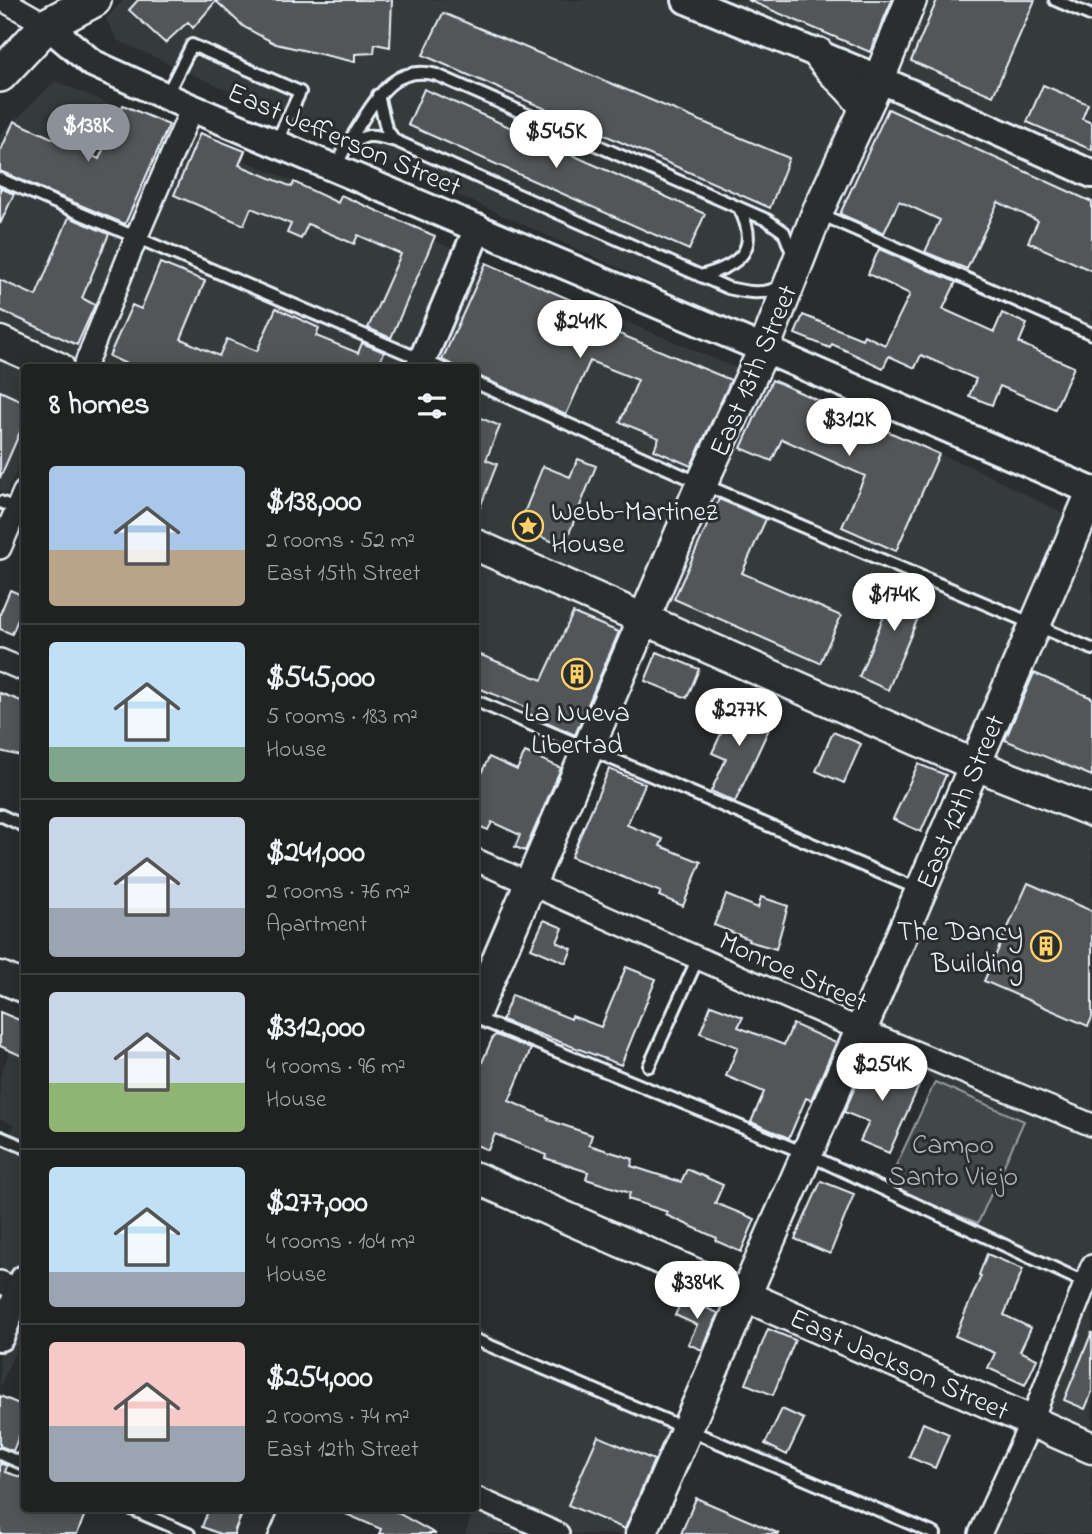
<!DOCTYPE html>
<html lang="en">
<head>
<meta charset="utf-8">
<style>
	:root { --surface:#202222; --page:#2d2f2f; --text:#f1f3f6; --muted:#a2a4a5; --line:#3d3f40; --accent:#8c9099 }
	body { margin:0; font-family:"Indie Flower",sans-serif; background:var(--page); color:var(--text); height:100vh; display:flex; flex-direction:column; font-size:26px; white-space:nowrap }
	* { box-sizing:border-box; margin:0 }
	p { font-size:23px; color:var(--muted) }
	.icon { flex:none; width:38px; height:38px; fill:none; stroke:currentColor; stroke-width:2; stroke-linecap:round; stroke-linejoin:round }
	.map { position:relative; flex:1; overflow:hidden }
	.details { position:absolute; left:21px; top:364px; width:458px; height:1148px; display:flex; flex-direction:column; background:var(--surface); border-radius:7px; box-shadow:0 4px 18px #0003,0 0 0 2px var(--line) }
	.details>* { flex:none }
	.price { position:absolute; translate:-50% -60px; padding:0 16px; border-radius:24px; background:#fff; color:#222; font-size:23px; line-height:46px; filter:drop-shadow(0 2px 4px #0008) }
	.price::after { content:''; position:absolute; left:50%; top:42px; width:21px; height:16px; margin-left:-10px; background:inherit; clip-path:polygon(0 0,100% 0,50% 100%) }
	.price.on { background:var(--accent); color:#fff }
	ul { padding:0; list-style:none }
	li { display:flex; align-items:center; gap:21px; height:175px; padding:0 28px }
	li+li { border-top:2px solid var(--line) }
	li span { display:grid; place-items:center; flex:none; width:196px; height:140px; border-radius:7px; color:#555 }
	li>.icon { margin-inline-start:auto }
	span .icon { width:84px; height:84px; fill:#fffc; stroke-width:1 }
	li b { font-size:30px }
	h2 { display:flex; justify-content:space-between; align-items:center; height:84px; padding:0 28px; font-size:30px }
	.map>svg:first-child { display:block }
	.built { fill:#363a3b }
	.green { fill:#424648; stroke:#959ca0; stroke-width:2 }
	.building { fill:#535759; stroke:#e8f1f8; stroke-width:2 }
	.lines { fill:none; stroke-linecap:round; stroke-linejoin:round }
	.service-casing { stroke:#e8f1f8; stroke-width:16 }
	.minor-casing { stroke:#e8f1f8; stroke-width:26 }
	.tertiary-casing { stroke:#e8f1f8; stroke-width:32 }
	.secondary-casing { stroke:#e8f1f8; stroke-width:35 }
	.primary-casing { stroke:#e8f1f8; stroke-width:38 }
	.service { stroke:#2a2d2e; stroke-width:10 }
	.minor { stroke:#2a2d2e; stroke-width:21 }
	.tertiary { stroke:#2a2d2e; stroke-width:26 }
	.secondary { stroke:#2a2d2e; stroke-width:30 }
	.primary { stroke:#2a2d2e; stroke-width:33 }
	.labels { text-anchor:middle; stroke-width:6; stroke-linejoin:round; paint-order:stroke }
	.street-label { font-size:28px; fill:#e8f1f8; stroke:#2a2d2e }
	.poi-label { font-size:28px; fill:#e8f1f8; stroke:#2a2d2e; text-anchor:start }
	.park-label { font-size:28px; fill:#aeb5ba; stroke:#2a2d2e }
</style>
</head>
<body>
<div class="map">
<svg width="1092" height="1534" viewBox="0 0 1092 1534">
	<rect width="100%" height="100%" fill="#2a2d2e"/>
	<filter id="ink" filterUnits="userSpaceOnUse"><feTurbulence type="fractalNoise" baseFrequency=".0143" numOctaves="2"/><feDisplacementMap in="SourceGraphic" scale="14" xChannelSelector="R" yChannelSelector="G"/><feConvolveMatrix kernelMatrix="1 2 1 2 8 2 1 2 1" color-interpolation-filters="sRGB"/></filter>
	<g filter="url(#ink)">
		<path class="built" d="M 123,0 L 1092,0 L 1092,336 L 809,207 L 755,330 L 117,40 L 106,19 Z
			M 55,81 L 980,471 L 1092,529 L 1092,1297 L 970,1240 L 1024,1121 L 870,1050 L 973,785 L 655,643 L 607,748 L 476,690 L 476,368 L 24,368 L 24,456 L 6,494 L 0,491 L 0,135 Z
			M 24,1012 L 24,1330 L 0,1387 L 0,1159 L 14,1125 L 0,1119 L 0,1077 Z
			M 1092,1304 L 1092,1534 L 992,1534 Z
			M 476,1327 L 700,1443 L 661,1534 L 465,1534 L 472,1513 L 462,1509 L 476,1508 Z"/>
		<path class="green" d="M 935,1082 L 1024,1121 L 978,1223 L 886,1187 Z"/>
		<path class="building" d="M 138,0 L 392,0 L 390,47 L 375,44 L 374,53 L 355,54 L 355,62 L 276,44 L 244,27 L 216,1 L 193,28 L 188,22 L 165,43 L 129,10 Z
			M 748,0 L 892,0 L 870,52 Z
			M 937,0 L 1035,0 L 993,96 L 911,61 Z
			M 443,13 L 789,158 L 770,208 L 423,55 Z
			M 1043,85 L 1088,104 L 1082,119 L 1092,123 L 1092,150 L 1027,122 Z
			M 424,89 L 705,214 L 689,250 L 408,125 Z
			M 123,105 L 169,125 L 125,224 L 0,171 L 0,152 L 14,121 L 99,159 Z
			M 888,109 L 1092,202 L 1092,271 L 1028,242 L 1038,221 L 998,202 L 967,269 L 925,252 L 940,220 L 899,201 L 884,233 L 840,214 Z
			M 200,133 L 245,151 L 239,165 L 292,187 L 294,182 L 338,203 L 341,195 L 435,236 L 391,338 L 368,328 L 401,254 L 358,235 L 354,244 L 308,224 L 301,239 L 287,233 L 291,224 L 251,208 L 244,225 L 174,195 Z
			M 0,188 L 14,194 L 0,224 Z
			M 69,217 L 109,234 L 82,298 L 95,305 L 77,345 L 0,310 L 0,280 L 36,296 Z
			M 879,249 L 956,282 L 943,309 L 994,332 L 1002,313 L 1027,324 L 1019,343 L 1074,367 L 1055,409 L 1000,386 L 992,405 L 969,396 L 976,379 L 921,355 L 915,368 L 889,356 L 883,368 L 832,344 L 830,348 L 795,334 L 803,315 L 862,339 L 864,335 L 885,345 L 910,294 L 868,274 Z
			M 160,263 L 205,281 L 181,339 L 219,356 L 227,339 L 257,351 L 276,308 L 319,328 L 316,336 L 358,353 L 362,343 L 384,352 L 380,362 L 393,368 L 135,368 L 109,356 L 132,305 L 141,309 Z
			M 486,263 L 610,317 L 605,328 L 731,380 L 691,466 L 654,450 L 659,438 L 620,422 L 638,380 L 590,361 L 566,415 L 476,375 L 476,368 L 460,368 L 442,360 Z
			M 772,380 L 939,454 L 896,551 L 842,527 L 865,476 L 782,439 L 772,461 L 741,448 Z
			M 0,391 L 24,402 L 24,423 L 0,478 Z
			M 476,416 L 500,426 L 486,460 L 497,464 L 477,515 Z
			M 578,459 L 596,466 L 564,546 L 518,528 L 543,466 L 570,477 Z
			M 719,499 L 766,519 L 742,573 L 841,616 L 820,663 L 674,599 Z
			M 900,576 L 930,589 L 888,690 L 859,677 Z
			M 10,590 L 24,596 L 24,604 L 12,634 L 0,629 L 0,614 Z
			M 573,613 L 619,632 L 575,735 L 527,713 L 530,709 L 476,687 L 476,653 L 542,680 Z
			M 657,652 L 699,669 L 687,698 L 645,681 Z
			M 1034,673 L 1092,698 L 1092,776 L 1005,740 Z
			M 0,693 L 24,702 L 24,757 L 0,751 Z
			M 736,701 L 774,718 L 735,802 L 711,791 L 726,759 L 712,753 Z
			M 833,732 L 861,744 L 844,783 L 816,771 Z
			M 525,752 L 561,768 L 525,851 L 515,847 L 520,835 L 492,822 L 488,830 L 476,825 L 476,784 L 489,757 L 517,770 Z
			M 918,764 L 946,775 L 921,832 L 893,819 Z
			M 609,769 L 645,784 L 627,825 L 663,839 L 660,846 L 701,862 L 683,906 L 659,896 L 661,892 L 571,857 Z
			M 1028,883 L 1092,911 L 1092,1018 L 1088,1026 L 984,981 Z
			M 726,895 L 758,908 L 761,897 L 788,906 L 776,949 L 748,941 L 749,939 L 714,925 Z
			M 544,920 L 563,928 L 557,942 L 572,949 L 566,963 L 531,948 Z
			M 626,967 L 656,979 L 621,1065 L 502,1020 L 512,995 L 571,1019 L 572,1016 L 601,1027 Z
			M 711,1005 L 743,1017 L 738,1027 L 784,1045 L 793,1024 L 836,1043 L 811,1100 L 806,1098 L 789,1138 L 751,1122 L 764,1092 L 726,1076 L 738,1047 L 700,1033 Z
			M 0,1012 L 24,1022 L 24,1057 L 0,1046 Z
			M 496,1035 L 531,1049 L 509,1101 L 549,1118 L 548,1120 L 592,1135 L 589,1145 L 633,1159 L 631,1166 L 681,1182 L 687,1169 L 723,1185 L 715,1203 L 755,1219 L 741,1252 L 716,1241 L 717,1238 L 666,1215 L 668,1212 L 628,1199 L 630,1193 L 586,1179 L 588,1172 L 545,1158 L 546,1155 L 495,1134 L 488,1150 L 476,1145 L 476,1076 L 493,1037 Z
			M 868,1058 L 921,1081 L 889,1153 L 860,1141 L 869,1122 L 844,1112 Z
			M 821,1181 L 854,1194 L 830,1254 L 795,1239 Z
			M 987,1254 L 1023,1269 L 1004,1315 L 1031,1328 L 1020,1351 L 1037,1359 L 1025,1385 L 988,1368 L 995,1353 L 955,1336 L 981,1276 L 979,1275 Z
			M 683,1298 L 718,1313 L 702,1350 L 688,1344 L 697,1325 L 675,1315 Z
			M 768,1329 L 795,1340 L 773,1395 L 746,1384 Z
			M 1092,1332 L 1092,1392 L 1085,1409 L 1064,1400 Z
			M 0,1396 L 24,1406 L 24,1423 L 13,1451 L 0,1446 Z
			M 782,1409 L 804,1419 L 787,1455 L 765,1444 Z
			M 923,1423 L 949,1434 L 935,1468 L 909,1457 Z
			M 598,1436 L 654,1460 L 625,1529 L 568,1505 Z
			M 0,1463 L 7,1466 L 5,1472 L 24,1478 L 24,1508 L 71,1508 L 85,1514 L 77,1534 L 0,1534 Z
			M 696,1498 L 780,1534 L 681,1534 Z
			M 209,1508 L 243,1508 L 234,1534 L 220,1534 L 202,1527 Z
			M 332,1508 L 389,1508 L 436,1534 L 379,1534 L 381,1529 Z"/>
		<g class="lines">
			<g class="service-casing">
				<path id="service" d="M 1055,0 L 1092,16
					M 378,95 L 386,128 L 395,141
					M 166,96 L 192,45 L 300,92 L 276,143
					M 343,150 C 366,133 368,133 396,141 L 728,288 C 747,292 763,296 781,286
					M 336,168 C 343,150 353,135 363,119 C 381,90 399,65 437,75 L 767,220 L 784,232 L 793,255
					M 0,179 L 441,368
					M 820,214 L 1092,334
					M 700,276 C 740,266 761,249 739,208
					M 476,383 L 693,480 L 1092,649
					M 0,502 L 20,510
					M 476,701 L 918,889
					M 0,815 L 24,826
					M 476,1018 L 807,1154 L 1086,1283
					M 649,1066 L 698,958
					M 0,1137 L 24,1147
					M 476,1340 L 935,1534
					M 0,1454 L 24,1464
					M 129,1508 L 189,1534"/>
			</g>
			<g class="minor-casing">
				<path id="minor" d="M 3,0 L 47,25
					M 84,368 L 136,238 L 192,108
					M 0,548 L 24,492
					M 0,660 L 24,670
					M 476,860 L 861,1030 L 1092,1125
					M 0,1282 L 24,1292
					M 476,1498 L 558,1534
					M 980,1534 L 1031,1422 L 1092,1266"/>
			</g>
			<g class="tertiary-casing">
				<path id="tertiary" d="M 686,0 L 879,79 L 1092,174
					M 47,25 L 92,63 L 192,108 L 780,356 L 1092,491
					M 419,368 L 478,228
					M 0,1337 L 24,1279"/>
			</g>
			<g class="secondary-casing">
				<path id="secondary" d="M 818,53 C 831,75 853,86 865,109
					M 0,342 L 59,368
					M 476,545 L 961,759 L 1092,811
					M 0,977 L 24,987
					M 476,1010 L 702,483 L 764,349 L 817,213 L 879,79 L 911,0
					M 476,1178 L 1092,1448
					M 251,1534 L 262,1508
					M 641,1534 L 861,1030 L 1092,492"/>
			</g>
			<g class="primary-casing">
				<path id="primary" d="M 0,75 L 47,25 L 94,0"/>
			</g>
			<use href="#service" class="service"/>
			<use href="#minor" class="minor"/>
			<use href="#tertiary" class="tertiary"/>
			<use href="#secondary" class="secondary"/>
			<use href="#primary" class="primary"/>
		</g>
	</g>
	<defs>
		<g id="sight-ring" transform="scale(1.575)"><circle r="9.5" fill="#2a2d2e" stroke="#ffd166" stroke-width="1.5"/><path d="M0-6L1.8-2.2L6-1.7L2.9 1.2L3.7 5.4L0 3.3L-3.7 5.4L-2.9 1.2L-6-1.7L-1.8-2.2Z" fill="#ffd166"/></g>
		<g id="building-ring" transform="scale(1.575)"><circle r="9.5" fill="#2a2d2e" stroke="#ffd166" stroke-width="1.5"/><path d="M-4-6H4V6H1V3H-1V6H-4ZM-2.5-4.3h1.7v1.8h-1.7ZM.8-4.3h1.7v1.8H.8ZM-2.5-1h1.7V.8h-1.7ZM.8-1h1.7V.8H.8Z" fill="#ffd166"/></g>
	</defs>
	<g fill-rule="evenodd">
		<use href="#sight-ring" x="528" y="526"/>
		<use href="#building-ring" x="577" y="674"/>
		<use href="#building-ring" x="1046" y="946"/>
	</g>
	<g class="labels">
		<g class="street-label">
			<text transform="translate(345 138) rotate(23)" y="10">East Jefferson Street</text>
			<text transform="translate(752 370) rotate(-67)" y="10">East 13th Street</text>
			<text transform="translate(959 801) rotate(-67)" y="10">East 12th Street</text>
			<text transform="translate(794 970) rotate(24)" y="10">Monroe Street</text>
			<text transform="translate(900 1363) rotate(24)" y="10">East Jackson Street</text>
		</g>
		<g class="poi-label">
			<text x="551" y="520">Webb-Martinez<tspan x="551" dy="32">House</tspan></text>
			<text x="577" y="721" text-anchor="middle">La Nueva<tspan x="577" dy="32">Libertad</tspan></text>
			<text x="1023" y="940" text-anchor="end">The Dancy<tspan x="1023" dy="32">Building</tspan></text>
		</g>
		<g class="park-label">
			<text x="953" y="1153">Campo<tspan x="953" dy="32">Santo Viejo</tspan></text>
		</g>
	</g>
</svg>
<b class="price on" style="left:88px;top:164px">$138K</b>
<b class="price" style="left:556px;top:170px">$545K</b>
<b class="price" style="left:580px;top:360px">$241K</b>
<b class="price" style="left:849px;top:458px">$312K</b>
<b class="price" style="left:894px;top:633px">$174K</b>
<b class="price" style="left:739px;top:748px">$277K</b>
<b class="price" style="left:882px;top:1103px">$254K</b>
<b class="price" style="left:697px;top:1321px">$384K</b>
<section class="details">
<h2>8 homes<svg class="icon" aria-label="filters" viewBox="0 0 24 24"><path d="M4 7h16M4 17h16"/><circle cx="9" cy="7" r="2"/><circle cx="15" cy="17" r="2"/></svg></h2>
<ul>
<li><span style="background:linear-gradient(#a9c7e8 60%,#b9a48a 0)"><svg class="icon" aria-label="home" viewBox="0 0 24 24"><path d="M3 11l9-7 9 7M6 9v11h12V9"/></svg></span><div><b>$138,000</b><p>2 rooms · 52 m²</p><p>East 15th Street</p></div></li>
<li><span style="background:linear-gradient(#bfe0f5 75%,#7fa58c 0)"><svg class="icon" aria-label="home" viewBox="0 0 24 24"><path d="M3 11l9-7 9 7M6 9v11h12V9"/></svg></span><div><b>$545,000</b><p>5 rooms · 183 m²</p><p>House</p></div></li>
<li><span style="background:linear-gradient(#c9d6e8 65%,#9aa5b1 0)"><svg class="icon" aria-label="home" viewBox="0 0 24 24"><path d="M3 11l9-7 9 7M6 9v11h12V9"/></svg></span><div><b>$241,000</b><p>2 rooms · 76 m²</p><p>Apartment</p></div></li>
<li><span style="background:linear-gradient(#c9d6e8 65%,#8fb573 0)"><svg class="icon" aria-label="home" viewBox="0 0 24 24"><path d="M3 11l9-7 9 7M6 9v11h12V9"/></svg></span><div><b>$312,000</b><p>4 rooms · 96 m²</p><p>House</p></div></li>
<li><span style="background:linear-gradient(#bfe0f5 75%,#9aa5b1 0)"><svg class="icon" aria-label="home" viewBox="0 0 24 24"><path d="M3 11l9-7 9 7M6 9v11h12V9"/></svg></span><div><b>$277,000</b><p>4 rooms · 104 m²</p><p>House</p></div></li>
<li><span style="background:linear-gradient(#f6c9c9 60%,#9aa5b1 0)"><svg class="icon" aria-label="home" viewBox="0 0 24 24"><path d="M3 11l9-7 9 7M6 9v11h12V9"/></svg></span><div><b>$254,000</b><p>2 rooms · 74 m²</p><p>East 12th Street</p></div></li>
</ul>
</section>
</div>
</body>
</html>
